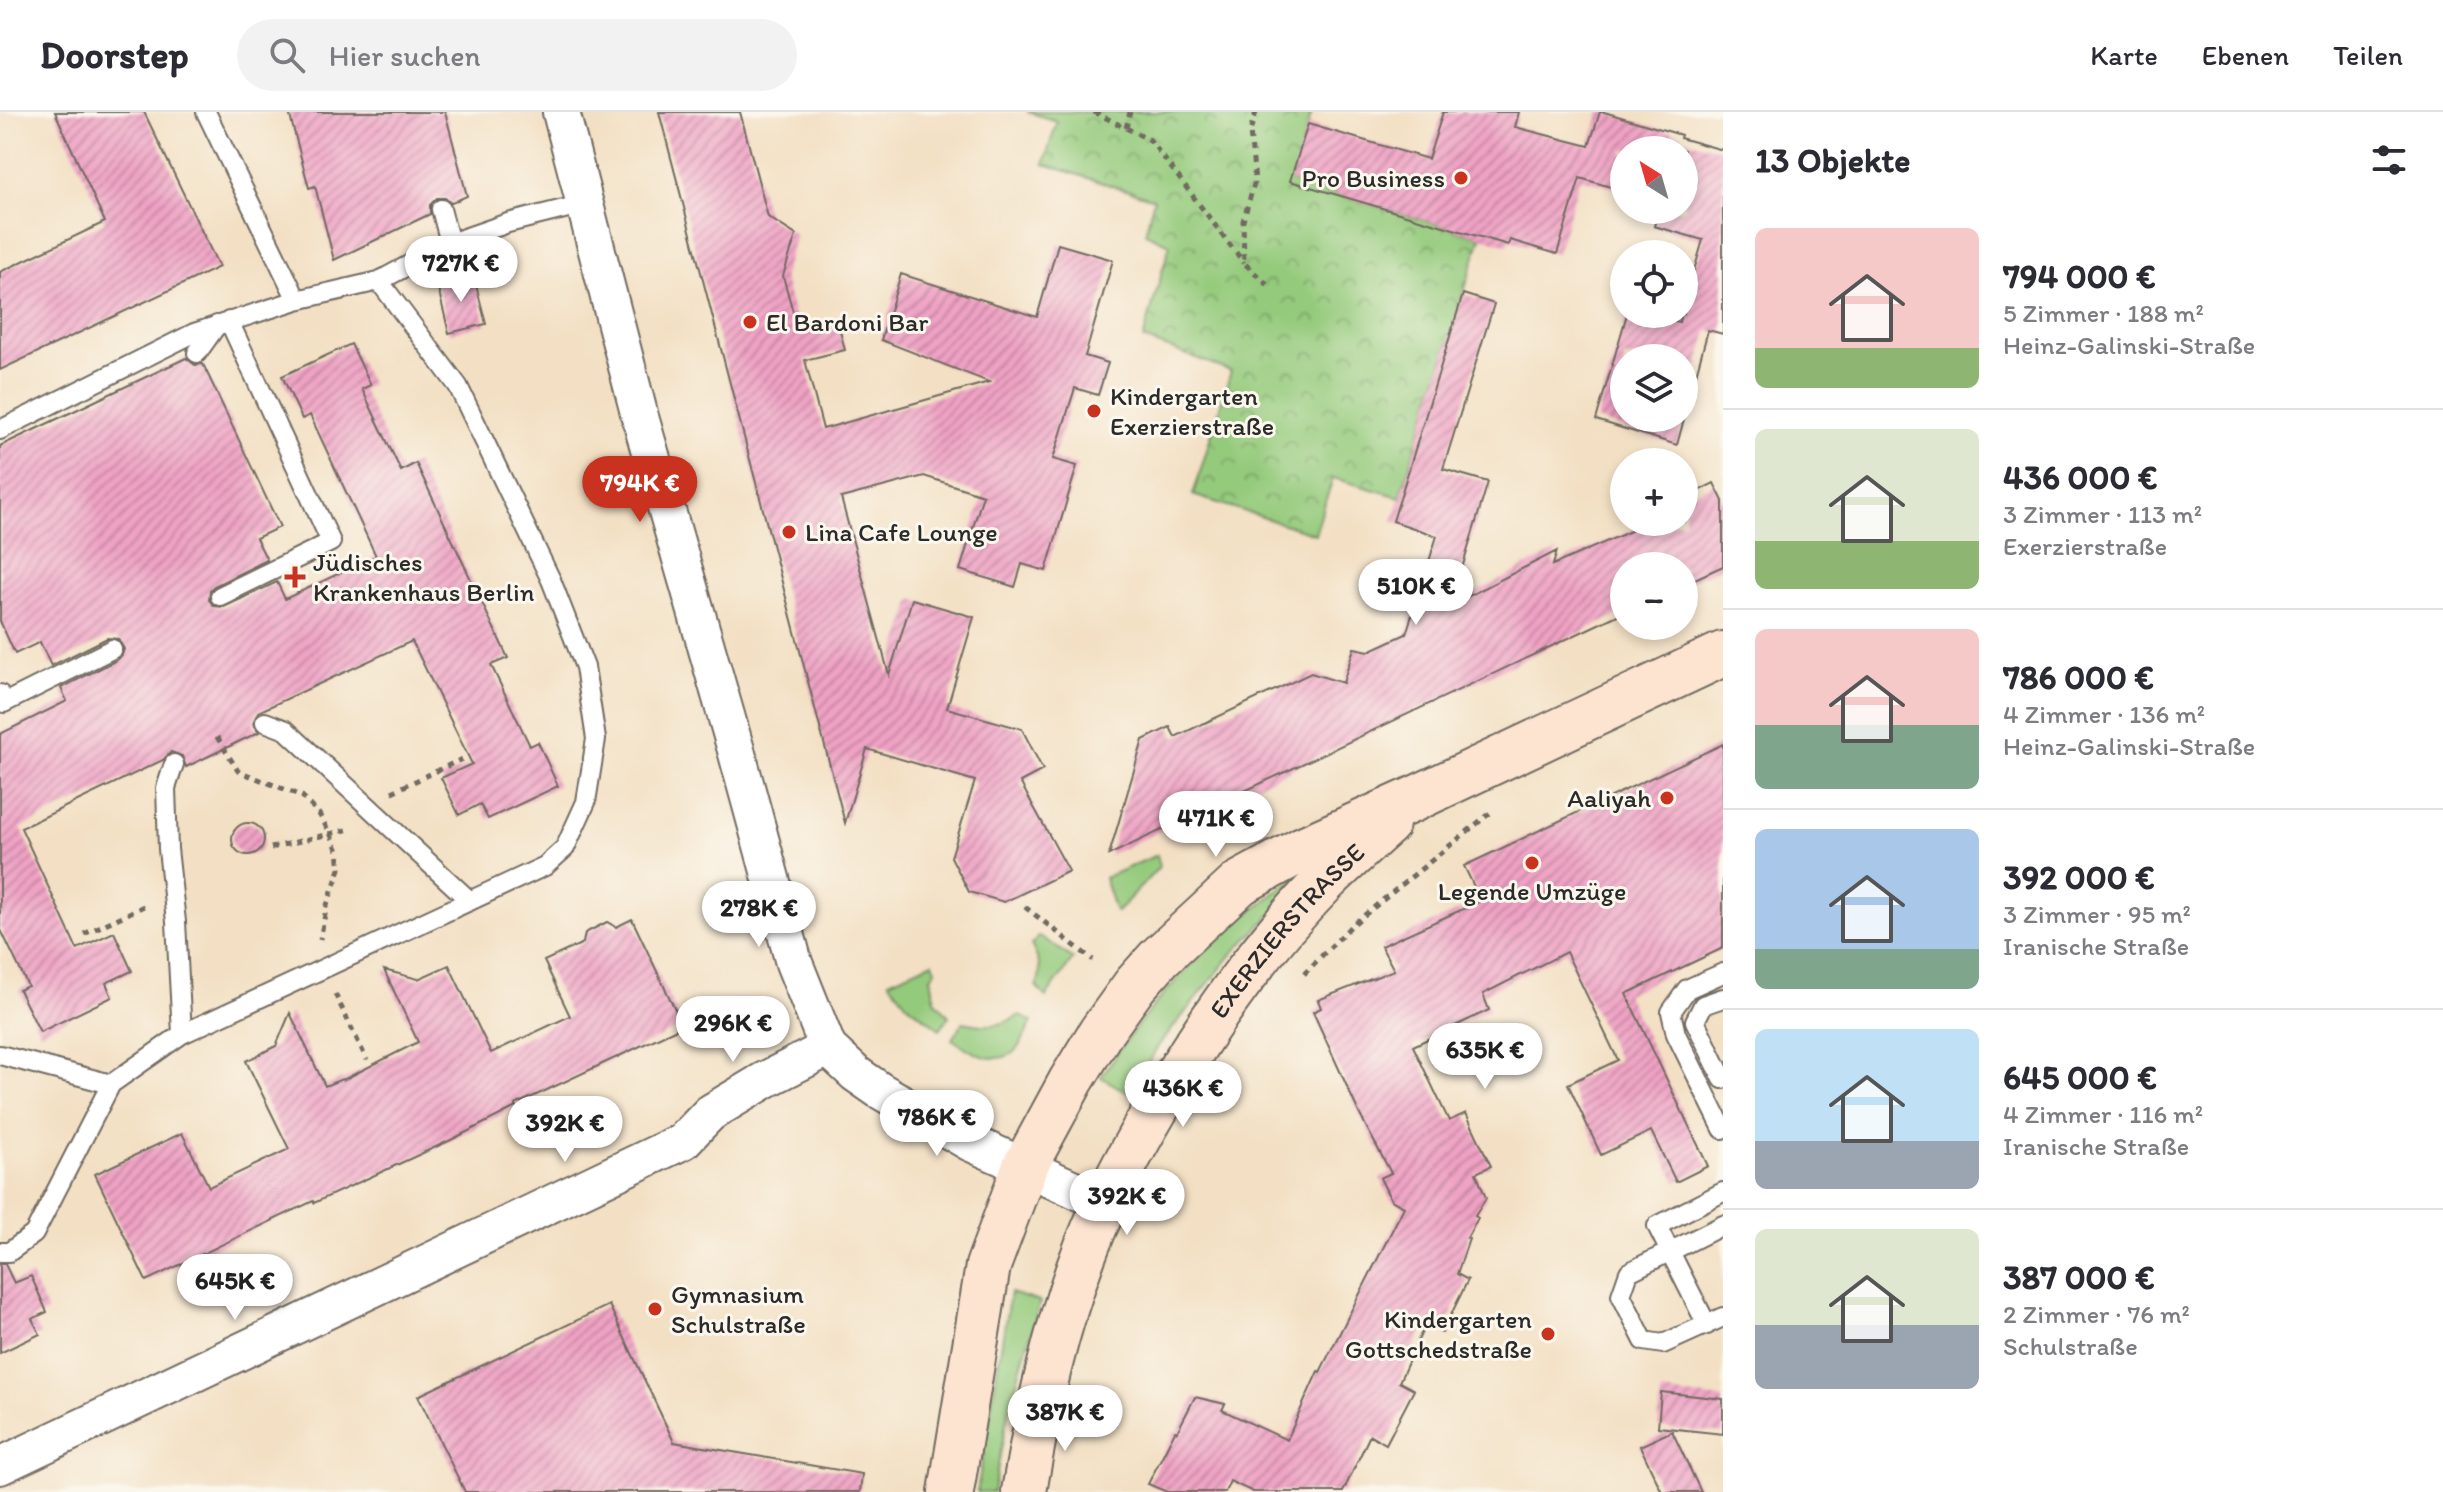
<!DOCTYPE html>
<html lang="de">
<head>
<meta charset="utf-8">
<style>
	:root { --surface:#fff; --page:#f2f2f3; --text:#2b2b33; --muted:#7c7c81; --line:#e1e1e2; --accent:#c8321e }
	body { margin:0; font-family:Itim,sans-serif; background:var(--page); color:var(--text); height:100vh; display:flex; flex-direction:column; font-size:30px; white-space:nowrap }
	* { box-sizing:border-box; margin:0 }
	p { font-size:26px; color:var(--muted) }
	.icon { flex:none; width:44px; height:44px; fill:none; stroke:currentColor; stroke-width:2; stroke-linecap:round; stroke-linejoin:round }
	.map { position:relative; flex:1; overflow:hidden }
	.sheet { display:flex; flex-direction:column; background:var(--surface); width:720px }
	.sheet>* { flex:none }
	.needle { width:52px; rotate:323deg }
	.fabs { position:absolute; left:1610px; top:24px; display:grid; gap:16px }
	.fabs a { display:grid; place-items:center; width:88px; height:88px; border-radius:50%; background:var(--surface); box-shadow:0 4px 12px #0003; font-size:40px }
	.price { position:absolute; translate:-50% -68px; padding:0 18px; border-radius:28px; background:#fff; color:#222; font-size:26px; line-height:52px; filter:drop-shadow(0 2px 4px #0008) }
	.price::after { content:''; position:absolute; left:50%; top:48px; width:24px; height:18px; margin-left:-12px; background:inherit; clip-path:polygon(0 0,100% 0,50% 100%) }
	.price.current { background:var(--accent); color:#fff }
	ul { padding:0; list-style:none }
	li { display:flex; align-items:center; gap:24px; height:200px; padding:0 32px }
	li+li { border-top:2px solid var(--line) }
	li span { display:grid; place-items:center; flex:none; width:224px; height:160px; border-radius:12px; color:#555 }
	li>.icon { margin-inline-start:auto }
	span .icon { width:96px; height:96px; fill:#fffc; stroke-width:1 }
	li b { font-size:34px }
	h2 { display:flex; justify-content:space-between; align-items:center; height:96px; padding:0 32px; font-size:34px }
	header { display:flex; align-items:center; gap:48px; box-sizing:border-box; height:112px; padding:0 40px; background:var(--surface); border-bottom:2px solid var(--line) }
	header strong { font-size:38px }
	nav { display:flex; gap:44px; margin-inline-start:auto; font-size:28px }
	.search { width:560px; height:72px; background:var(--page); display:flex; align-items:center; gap:20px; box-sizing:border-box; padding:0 28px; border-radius:44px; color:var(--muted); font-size:30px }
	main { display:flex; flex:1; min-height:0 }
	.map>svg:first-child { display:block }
	.grass { fill:#94ca7b; stroke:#607a53; stroke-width:2 }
	.park { fill:url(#park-crowns); stroke:#607a53; stroke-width:2 }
	.building { fill:url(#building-hatch); fill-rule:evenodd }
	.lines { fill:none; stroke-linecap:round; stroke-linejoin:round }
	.service-casing { stroke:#716a61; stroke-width:22 }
	.minor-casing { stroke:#716a61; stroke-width:40 }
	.secondary-casing { stroke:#716a61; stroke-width:48 }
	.path { stroke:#716a61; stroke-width:5; stroke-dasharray:6 6; stroke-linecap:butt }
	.service { stroke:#fff; stroke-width:18 }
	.minor { stroke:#fff; stroke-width:36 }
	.secondary { stroke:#fde4d0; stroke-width:44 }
	.poi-dot { fill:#c8321e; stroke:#fbf7ec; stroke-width:3 }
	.labels { text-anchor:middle; stroke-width:6; stroke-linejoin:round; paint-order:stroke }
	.poi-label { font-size:26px; fill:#2b2b2b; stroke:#fbf7ec; text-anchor:start }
	.street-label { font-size:26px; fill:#2b2b2b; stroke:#fbf7ec }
</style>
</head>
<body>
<header>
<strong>Doorstep</strong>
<div class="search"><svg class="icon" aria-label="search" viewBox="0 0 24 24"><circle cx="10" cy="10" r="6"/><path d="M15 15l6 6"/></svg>Hier suchen</div>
<nav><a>Karte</a><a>Ebenen</a><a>Teilen</a></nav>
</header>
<main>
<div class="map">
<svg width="1723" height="1380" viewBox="0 0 1723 1380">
	<defs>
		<pattern id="park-crowns" width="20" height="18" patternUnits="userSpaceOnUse" patternTransform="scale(2)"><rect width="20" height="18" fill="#94ca7b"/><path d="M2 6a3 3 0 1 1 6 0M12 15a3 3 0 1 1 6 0" fill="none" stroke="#79a465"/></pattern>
		<pattern id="building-hatch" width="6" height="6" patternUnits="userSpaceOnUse" patternTransform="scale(2)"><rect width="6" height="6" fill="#efa2c4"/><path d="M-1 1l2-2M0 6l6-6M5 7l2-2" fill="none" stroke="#c2849f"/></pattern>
	</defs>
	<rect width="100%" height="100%" fill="#fbf7ec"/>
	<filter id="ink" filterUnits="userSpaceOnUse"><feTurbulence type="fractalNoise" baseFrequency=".0125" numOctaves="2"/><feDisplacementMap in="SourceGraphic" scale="16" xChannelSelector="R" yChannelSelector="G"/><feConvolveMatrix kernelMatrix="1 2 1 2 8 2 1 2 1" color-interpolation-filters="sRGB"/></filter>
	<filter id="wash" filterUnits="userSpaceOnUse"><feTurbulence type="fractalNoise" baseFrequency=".006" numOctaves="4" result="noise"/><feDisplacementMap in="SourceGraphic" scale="32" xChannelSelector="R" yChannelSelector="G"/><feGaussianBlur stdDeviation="1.8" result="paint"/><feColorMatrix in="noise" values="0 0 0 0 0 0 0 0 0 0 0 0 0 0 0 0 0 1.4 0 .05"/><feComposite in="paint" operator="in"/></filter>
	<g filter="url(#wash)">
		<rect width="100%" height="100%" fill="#f3e0c4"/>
		<path class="grass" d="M 1157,743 L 1160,754 L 1117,800 L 1115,799 L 1104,766 Z
			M 1302,762 L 1279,795 L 1232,842 L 1159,933 L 1130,982 L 1101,965 C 1144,898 1199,839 1262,791 C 1275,781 1287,769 1302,762 Z
			M 1040,824 L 1073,847 L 1046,885 L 1036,874 C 1044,860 1038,846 1031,833 Z
			M 933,850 L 936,858 L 931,865 L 935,888 L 949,904 L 940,917 L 908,893 L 889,869 Z
			M 1020,903 L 1032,910 C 1026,920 1021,936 1011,942 C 990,954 969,938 952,927 L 963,910 C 986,915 1000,915 1020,903 Z
			M 1010,1181 L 1040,1190 L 1009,1296 L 993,1380 L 977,1380 Z"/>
		<path class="park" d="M 1027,0 L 1312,0 L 1291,69 L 1481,125 L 1400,385 L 1333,366 L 1315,422 L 1193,383 L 1231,259 L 1143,227 L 1170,132 L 1145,121 L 1154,87 L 1044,52 L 1057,9 Z"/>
		<g id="blocks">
			<path class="building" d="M 55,0 L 144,0 L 219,155 L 0,258 L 0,160 L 105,110 Z
				M 289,0 L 445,0 L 467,84 L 451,91 L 445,86 L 437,86 L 430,93 L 430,102 L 334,148 L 315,74 L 309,76 Z
				M 659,0 L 740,0 L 768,105 L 796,123 L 783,164 L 798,218 L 837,207 L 845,238 L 805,248 L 823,317 L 989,270 L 881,228 L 901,162 L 1037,205 L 1058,132 L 1113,148 L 1085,244 L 1108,251 L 1098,283 L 1075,276 L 1053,347 L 1077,354 L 1046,459 L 1022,452 L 1015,475 L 960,458 L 983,383 L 924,364 L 841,386 L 889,563 L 912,487 L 974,505 L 947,596 L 1022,617 L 1043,658 L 1020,670 L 1069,759 L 1004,790 L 969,780 L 951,745 L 975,669 L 867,637 L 845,711 Z
				M 1443,0 L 1519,0 L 1515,15 L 1589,34 L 1600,0 L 1604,0 L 1681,23 L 1680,26 L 1723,38 L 1723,222 L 1708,218 L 1677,333 L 1596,308 L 1627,202 L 1650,202 L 1679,210 L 1681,202 L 1684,202 L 1684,192 L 1703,128 L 1654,114 L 1659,98 L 1684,98 L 1684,38 L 1624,38 L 1624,79 L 1580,66 L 1557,142 L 1510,128 L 1508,133 L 1290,69 L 1308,12 L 1428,47 ZM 1624,246 L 1684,246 L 1684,306 L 1624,306 Z
				M 473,161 L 486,212 L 449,221 L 437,172 Z
				M 1463,182 L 1494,192 L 1443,357 L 1488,370 L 1451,493 L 1557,439 L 1553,453 L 1651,410 L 1684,410 L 1684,386 L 1714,371 L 1723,389 L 1723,454 L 1684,472 L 1684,454 L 1624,454 L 1624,500 L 1109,743 L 1143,628 L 1170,615 L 1175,625 L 1311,561 L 1343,571 L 1354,536 L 1369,539 L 1406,522 L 1437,424 L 1393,409 Z
				M 351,232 L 371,273 L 362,277 L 401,359 L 416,351 L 508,546 L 491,553 L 530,634 L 538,630 L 558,674 L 488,707 L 480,692 L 459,703 L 441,666 L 472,652 L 412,529 L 258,600 L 253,611 L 259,620 L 186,655 L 182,644 L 171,640 L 163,648 L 21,716 L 77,837 L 114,820 L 132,859 L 106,871 L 112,885 L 40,920 L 19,878 L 28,874 L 0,816 L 0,622 L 67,589 L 61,576 L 117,548 L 122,543 L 124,537 L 118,527 L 107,526 L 51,554 L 40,530 L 15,542 L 0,509 L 0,334 L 186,246 L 195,253 L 203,252 L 280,415 L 256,426 L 267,448 L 214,474 L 210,478 L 209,488 L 214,494 L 224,495 L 277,470 L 285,487 L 376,444 L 310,303 L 302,307 L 282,264 Z
				M 1723,632 L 1723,836 L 1626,882 L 1708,1054 L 1676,1070 L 1651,1019 L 1601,1043 L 1568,972 L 1618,948 L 1566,840 L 1483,882 L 1489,898 L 1413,934 L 1449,1009 L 1466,1001 L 1491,1054 L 1476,1061 L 1486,1086 L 1475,1104 L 1478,1106 L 1467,1126 L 1469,1127 L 1457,1162 L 1468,1168 L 1442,1221 L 1425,1213 L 1399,1270 L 1414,1278 L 1386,1332 L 1370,1323 L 1343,1380 L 1253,1380 L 1230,1369 L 1225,1380 L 1167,1380 L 1148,1372 L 1175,1319 L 1177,1320 L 1195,1285 L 1225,1292 L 1222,1298 L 1287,1328 L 1318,1259 L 1320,1260 L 1404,1095 L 1391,1088 L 1380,1066 L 1391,1061 L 1360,1003 L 1313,900 L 1321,896 L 1318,888 L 1394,858 L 1381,834 L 1481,789 L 1464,754 Z
				M232 727a16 16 0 1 1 32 0a16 16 0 1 1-32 0Z
				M 632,807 L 683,914 L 515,993 L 516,995 L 451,1028 L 314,1091 L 313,1089 L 146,1169 L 95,1062 L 182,1021 L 209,1075 L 289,1037 L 246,949 L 276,934 L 290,901 L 325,974 L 342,967 L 343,968 L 418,930 L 384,858 L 418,867 L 449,853 L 491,941 L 570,904 L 544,849 L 583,831 L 585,821 L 607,810 L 616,815 Z
				M 0,1152 L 5,1152 L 14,1171 L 31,1164 L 47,1200 L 32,1207 L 40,1222 L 0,1241 Z
				M 609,1193 L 674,1330 L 862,1362 L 860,1380 L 465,1380 L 418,1284 Z
				M 1661,1280 L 1723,1287 L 1723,1322 L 1658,1315 Z
				M 1672,1319 L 1701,1380 L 1662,1380 L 1640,1334 Z"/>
		</g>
	</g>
	<g filter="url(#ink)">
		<use href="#blocks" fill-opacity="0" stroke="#716a61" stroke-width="2"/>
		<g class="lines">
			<g class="service-casing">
				<path id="service" d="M 206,0 L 297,188
					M 441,97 L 450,131
					M 379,169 L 450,131 L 508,111 L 584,92
					M 197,241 L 217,213
					M 0,318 L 194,221 L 297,188 L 379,169 L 458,274 L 551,468 L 585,555 L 596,627 L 586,690 L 565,736 L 545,754 L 182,922 L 111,972 L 34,1122 L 9,1140 L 0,1140
					M 220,484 L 331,430 L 229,209
					M 0,582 L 4,591 L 112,537
					M 265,610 L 286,618 L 470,789
					M 174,652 L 166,676 L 168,737 L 176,810 L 182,922
					M 1723,861 L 1687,877 L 1671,900 L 1676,922 L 1723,1017
					M 1723,886 L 1703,893 L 1695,909 L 1723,967
					M 0,943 L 111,972
					M 1723,1113 L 1629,1160 L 1621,1183 L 1644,1229 L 1663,1232 L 1723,1205
					M 1707,1213 L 1657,1114 L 1723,1080"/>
			</g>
			<g class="minor-casing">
				<path id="minor" d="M 561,0 L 640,305 L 736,638 L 794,851 L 828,936 L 856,962 L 879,978 L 969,1030 L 1105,1091
					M 0,1354 L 683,1029 L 710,1001 L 765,968 L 828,936"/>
			</g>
			<g class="secondary-casing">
				<g id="secondary">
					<path d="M 951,1380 L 988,1154 L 1025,1054 L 1071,969 L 1101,920 L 1135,873 L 1160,845 L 1240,771 L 1303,737 L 1412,688 L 1723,542"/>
					<path id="s1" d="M 1024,1380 C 1038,1296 1056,1214 1087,1134 C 1109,1077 1139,1024 1171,972 C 1215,900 1265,830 1324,770 C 1344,750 1366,731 1387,712"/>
				</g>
			</g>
			<path class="path" d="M 1094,0 L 1150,28 L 1244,151
				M 1256,0 L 1250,20 L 1255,69 L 1243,109 L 1244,151 L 1269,174
				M 1126,16 L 1130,0
				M 217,625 L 238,659 L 302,684 L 319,702 L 331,723 L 338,739 L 340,757 L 327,793 L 320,827
				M 392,680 L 462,647
				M 271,736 L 350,717
				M 1025,795 L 1093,848
				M 84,822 L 146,793
				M 1304,862 L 1351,814 L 1490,701
				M 335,882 L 367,948"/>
			<use href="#service" class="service"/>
			<use href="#minor" class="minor"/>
			<use href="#secondary" class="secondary"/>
		</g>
	</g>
	<g class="poi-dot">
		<circle cx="1461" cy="66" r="8"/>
		<circle cx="750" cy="210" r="8"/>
		<circle cx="1094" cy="299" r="8"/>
		<circle cx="789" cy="420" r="8"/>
		<path d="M291 453h8v8h8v8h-8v8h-8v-8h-8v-8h8z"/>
		<circle cx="1667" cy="686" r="8"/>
		<circle cx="1532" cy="751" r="8"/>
		<circle cx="655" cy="1197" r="8"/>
		<circle cx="1548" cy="1222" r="8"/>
	</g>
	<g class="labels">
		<g class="poi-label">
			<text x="1445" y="75" text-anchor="end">Pro Business</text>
			<text x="766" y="219">El Bardoni Bar</text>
			<text x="1110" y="293">Kindergarten<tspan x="1110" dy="30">Exerzierstraße</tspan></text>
			<text x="805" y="429">Lina Cafe Lounge</text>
			<text x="313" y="459">Jüdisches<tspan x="313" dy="30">Krankenhaus Berlin</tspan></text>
			<text x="1651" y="695" text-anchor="end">Aaliyah</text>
			<text x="1532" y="788" text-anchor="middle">Legende Umzüge</text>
			<text x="671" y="1191">Gymnasium<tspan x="671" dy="30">Schulstraße</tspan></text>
			<text x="1532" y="1216" text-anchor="end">Kindergarten<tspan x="1532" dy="30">Gottschedstraße</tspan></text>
		</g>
		<g class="street-label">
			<text dy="9" stroke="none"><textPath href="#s1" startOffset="630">EXERZIERSTRASSE</textPath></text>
		</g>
	</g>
</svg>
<div class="fabs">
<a><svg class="needle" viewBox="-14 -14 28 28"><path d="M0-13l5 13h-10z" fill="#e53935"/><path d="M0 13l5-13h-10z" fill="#7c7c81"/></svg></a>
<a><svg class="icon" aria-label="locate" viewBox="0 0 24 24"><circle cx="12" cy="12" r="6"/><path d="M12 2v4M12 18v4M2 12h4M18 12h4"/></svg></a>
<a><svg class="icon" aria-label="layers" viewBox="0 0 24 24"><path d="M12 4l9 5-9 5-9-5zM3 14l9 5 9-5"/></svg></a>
<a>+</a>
<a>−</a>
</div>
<b class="price" style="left:461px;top:192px">727K €</b>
<b class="price current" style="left:640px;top:412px">794K €</b>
<b class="price" style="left:1416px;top:515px">510K €</b>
<b class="price" style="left:1216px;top:747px">471K €</b>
<b class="price" style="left:759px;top:837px">278K €</b>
<b class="price" style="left:733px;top:952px">296K €</b>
<b class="price" style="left:1485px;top:979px">635K €</b>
<b class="price" style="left:1183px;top:1017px">436K €</b>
<b class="price" style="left:937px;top:1046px">786K €</b>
<b class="price" style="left:565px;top:1052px">392K €</b>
<b class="price" style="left:1127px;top:1125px">392K €</b>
<b class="price" style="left:235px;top:1210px">645K €</b>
<b class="price" style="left:1065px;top:1341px">387K €</b>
</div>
<section class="sheet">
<h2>13 Objekte<svg class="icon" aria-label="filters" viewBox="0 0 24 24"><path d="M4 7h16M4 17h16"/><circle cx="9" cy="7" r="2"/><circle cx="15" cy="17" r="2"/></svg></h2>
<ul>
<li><span style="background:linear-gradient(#f6c9c9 75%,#8fb573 0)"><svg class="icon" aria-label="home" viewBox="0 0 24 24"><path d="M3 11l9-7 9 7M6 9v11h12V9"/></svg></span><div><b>794 000 €</b><p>5 Zimmer · 188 m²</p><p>Heinz-Galinski-Straße</p></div></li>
<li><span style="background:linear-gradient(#dfe7d0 70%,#8fb573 0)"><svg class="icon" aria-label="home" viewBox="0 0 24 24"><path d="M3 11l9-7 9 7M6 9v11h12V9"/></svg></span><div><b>436 000 €</b><p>3 Zimmer · 113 m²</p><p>Exerzierstraße</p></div></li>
<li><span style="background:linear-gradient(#f6c9c9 60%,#7fa58c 0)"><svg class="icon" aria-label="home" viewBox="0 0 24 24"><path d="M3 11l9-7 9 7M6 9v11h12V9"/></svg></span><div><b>786 000 €</b><p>4 Zimmer · 136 m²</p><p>Heinz-Galinski-Straße</p></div></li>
<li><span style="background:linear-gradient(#a9c7e8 75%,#7fa58c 0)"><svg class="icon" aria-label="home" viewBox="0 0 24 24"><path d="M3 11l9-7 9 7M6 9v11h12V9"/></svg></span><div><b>392 000 €</b><p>3 Zimmer · 95 m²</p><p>Iranische Straße</p></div></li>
<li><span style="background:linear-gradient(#bfe0f5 70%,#9aa5b1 0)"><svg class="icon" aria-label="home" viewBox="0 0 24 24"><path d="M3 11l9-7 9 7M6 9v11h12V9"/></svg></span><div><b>645 000 €</b><p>4 Zimmer · 116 m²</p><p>Iranische Straße</p></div></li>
<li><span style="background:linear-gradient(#dfe7d0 60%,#9aa5b1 0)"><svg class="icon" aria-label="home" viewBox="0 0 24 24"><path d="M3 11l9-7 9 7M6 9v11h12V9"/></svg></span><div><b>387 000 €</b><p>2 Zimmer · 76 m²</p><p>Schulstraße</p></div></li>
</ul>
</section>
</main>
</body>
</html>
